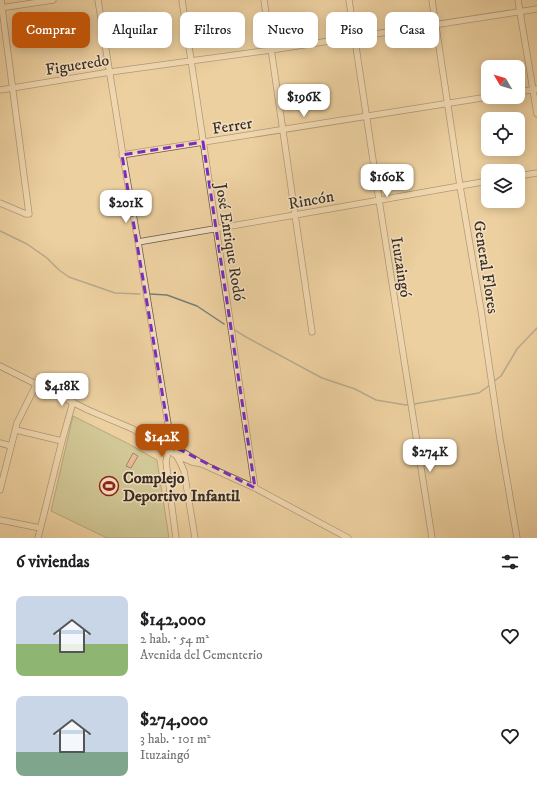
<!DOCTYPE html>
<html lang="es">
<head>
<meta charset="utf-8">
<style>
	:root { --surface:#fff; --page:#f2f2f2; --text:#202124; --muted:#757577; --accent:#b45309 }
	body { margin:0; font-family:"IM FELL DW Pica",serif; background:var(--page); color:var(--text); height:100vh; display:flex; flex-direction:column; font-size:15px; white-space:nowrap }
	* { box-sizing:border-box; margin:0 }
	p { font-size:13px; color:var(--muted) }
	.icon { flex:none; width:22px; height:22px; fill:none; stroke:currentColor; stroke-width:2; stroke-linecap:round; stroke-linejoin:round }
	.map { position:relative; height:538px; overflow:hidden }
	.panel { display:flex; flex-direction:column; background:var(--surface); flex:1 }
	.panel>* { flex:none }
	.guide { position:absolute; left:12px; top:12px; width:513px; height:36px; display:flex; gap:8px }
	.needle { width:26px; rotate:308deg }
	.fabs { position:absolute; left:481px; top:60px; display:grid; gap:8px }
	.fabs a { display:grid; place-items:center; width:44px; height:44px; border-radius:8px; background:var(--surface); box-shadow:0 2px 10px #0003; font-size:20px }
	.price { position:absolute; translate:-50% -34px; padding:0 9px; border-radius:8px; background:#fff; color:#222; font-size:13px; line-height:26px; filter:drop-shadow(0 1px 2px #0008) }
	.price::after { content:''; position:absolute; left:50%; top:24px; width:12px; height:9px; margin-left:-6px; background:inherit; clip-path:polygon(0 0,100% 0,50% 100%) }
	.price.current { background:var(--accent); color:#fff }
	ul { padding:0; list-style:none }
	li { display:flex; align-items:center; gap:12px; height:100px; padding:0 16px }
	li span { display:grid; place-items:center; flex:none; width:112px; height:80px; border-radius:8px; color:#555 }
	li>.icon { margin-inline-start:auto }
	span .icon { width:48px; height:48px; fill:#fffc; stroke-width:1 }
	li b { font-size:17px }
	h2 { display:flex; justify-content:space-between; align-items:center; height:48px; padding:0 16px; font-size:17px }
	.chip { padding:0 14px; border-radius:8px; background:var(--surface); box-shadow:0 2px 10px #0003; font-size:14px; line-height:36px }
	.chip.current { background:var(--accent); color:#fff }
	.map>svg:first-child { display:block }
	.green { fill:#b2bc89; stroke:#767656 }
	.lines { fill:none; stroke-linecap:round; stroke-linejoin:round }
	.stream { stroke:#767f78; stroke-width:1.5 }
	.building { fill:#e59d8a; stroke:#3b2f24 }
	.minor-casing { stroke:#685743; stroke-width:7 }
	.minor { stroke:#f3e0c2; stroke-width:5.5 }
	.marked { fill:none; stroke:#7b2cbf; stroke-width:3; stroke-dasharray:8 5; stroke-linejoin:round }
	.labels { text-anchor:middle; stroke-width:3; stroke-linejoin:round; paint-order:stroke }
	.street-label { font-size:16px; fill:#3b2f24; stroke:#f3e0c2 }
	.poi-label { font-size:16px; font-weight:bold; fill:#3b2f24; stroke:#f3e0c2; text-anchor:start }
</style>
</head>
<body>
<div class="map">
<svg width="537" height="538" viewBox="0 0 537 538">
	<rect width="100%" height="100%" fill="#edd0a1"/>
	<filter id="stains"><feTurbulence type="fractalNoise" baseFrequency=".005" numOctaves="4"/><feColorMatrix values="0 0 0 0 .2 0 0 0 0 .09 0 0 0 0 .02 0 0 0 .5 -.17"/></filter>
	<radialGradient id="worn" r=".72"><stop offset=".6" stop-color="#630" stop-opacity="0"/><stop offset="1" stop-color="#630" stop-opacity=".3"/></radialGradient>
	<path class="green" d="M 73,416 L 127,443 L 157,460 L 169,538 L 107,538 L 51,511 Z"/>
	<g class="lines">
		<path class="stream" d="M 0,231 L 27,244 L 47,258 L 59,270 L 69,277 L 115,293 L 140,294
			M 150,294 L 167,295 L 197,306 L 224,324
			M 233,329 L 246,337 L 322,378 L 355,389 L 376,400 L 406,405 L 410,404
			M 493,382 L 501,376 L 517,349 L 537,328
			M 414,404 L 479,393 L 490,385"/>
	</g>
	<path class="building" d="M 133,453 L 138,456 L 131,468 L 126,466 Z"/>
	<g class="lines">
		<g class="minor-casing">
			<path id="minor" d="M 98,0 L 124,162 L 138,242 L 169,430 L 171,445 L 168,451 L 166,462 L 176,538
				M 182,0 L 255,488
				M 264,0 L 312,332
				M 349,0 L 379,200 L 432,538
				M 432,0 L 460,186 L 481,310 L 500,439 L 517,538
				M 518,0 L 537,114
				M 0,8 L 53,0
				M 0,90 L 110,72 L 271,50 L 537,9
				M 518,92 L 537,89
				M 122,155 L 488,97
				M 518,176 L 537,173
				M 0,203 L 26,214 L 29,214 L 1,0
				M 138,242 L 295,215 L 488,181
				M 0,366 L 88,410 L 133,429 L 144,437 L 176,455 L 192,462 L 202,464 L 255,488 L 348,538
				M 16,430 L 62,441
				M 144,433 L 171,445 L 198,461
				M 0,443 L 11,446
				M 178,450 L 176,455 L 180,462 L 184,471 L 195,538
				M 0,490 L 17,423 L 36,385
				M 0,520 L 40,528
				M 38,538 L 62,441 L 73,402"/>
		</g>
		<use href="#minor" class="minor"/>
	</g>
	<path d="M0 0H537V538H0ZM 203,142 L 255,488 L 171,445 L 122,155 Z" fill="#edd0a1" fill-opacity=".55" fill-rule="evenodd"/>
	<path class="marked" d="M 203,142 L 255,488 L 171,445 L 122,155 Z"/>
	<defs>
		<g id="stadium-ring" transform="scale(1)"><circle r="9.5" fill="#f3e0c2" stroke="#8f2418" stroke-width="1.5"/><path d="M0-5a6.5 5 0 1 0 0 10a6.5 5 0 1 0 0-10ZM-3.5-1.8h7v3.6h-7Z" fill="#8f2418"/></g>
	</defs>
	<g fill-rule="evenodd">
		<use href="#stadium-ring" x="109" y="486"/>
	</g>
	<g class="labels">
		<g class="street-label">
			<text transform="translate(77 64) rotate(-9)" y="6">Figueredo</text>
			<text transform="translate(232 125) rotate(-9)" y="6">Ferrer</text>
			<text transform="translate(311 199) rotate(-10)" y="6">Rincón</text>
			<text transform="translate(231 242) rotate(81)" y="6">José Enrique Rodó</text>
			<text transform="translate(402 267) rotate(81)" y="6">Ituzaingó</text>
			<text transform="translate(487 267) rotate(81)" y="6">General Flores</text>
		</g>
		<g class="poi-label">
			<text x="123" y="483">Complejo<tspan x="123" dy="18">Deportivo Infantil</tspan></text>
		</g>
	</g>
	<rect width="100%" height="100%" filter="url(#stains)"/>
	<rect width="100%" height="100%" fill="url(#worn)"/>
</svg>
<div class="fabs">
<a><svg class="needle" viewBox="-14 -14 28 28"><path d="M0-13l5 13h-10z" fill="#e53935"/><path d="M0 13l5-13h-10z" fill="#757577"/></svg></a>
<a><svg class="icon" aria-label="locate" viewBox="0 0 24 24"><circle cx="12" cy="12" r="6"/><path d="M12 2v4M12 18v4M2 12h4M18 12h4"/></svg></a>
<a><svg class="icon" aria-label="layers" viewBox="0 0 24 24"><path d="M12 4l9 5-9 5-9-5zM3 14l9 5 9-5"/></svg></a>
</div>
<b class="price" style="left:304px;top:118px">$196K</b>
<b class="price" style="left:387px;top:198px">$160K</b>
<b class="price" style="left:126px;top:224px">$201K</b>
<b class="price" style="left:62px;top:407px">$418K</b>
<b class="price current" style="left:162px;top:458px">$142K</b>
<b class="price" style="left:430px;top:473px">$274K</b>
<div class="guide">
<a class="chip current">Comprar</a>
<a class="chip">Alquilar</a>
<a class="chip">Filtros</a>
<a class="chip">Nuevo</a>
<a class="chip">Piso</a>
<a class="chip">Casa</a>
</div>
</div>
<section class="panel">
<h2>6 viviendas<svg class="icon" aria-label="filters" viewBox="0 0 24 24"><path d="M4 7h16M4 17h16"/><circle cx="9" cy="7" r="2"/><circle cx="15" cy="17" r="2"/></svg></h2>
<ul>
<li><span style="background:linear-gradient(#c9d6e8 60%,#8fb573 0)"><svg class="icon" aria-label="home" viewBox="0 0 24 24"><path d="M3 11l9-7 9 7M6 9v11h12V9"/></svg></span><div><b>$142,000</b><p>2 hab. · 54 m²</p><p>Avenida del Cementerio</p></div><svg class="icon" aria-label="heart" viewBox="0 0 24 24"><path d="M12 20l-8-8c-3-5 5-10 8-4 3-6 11-1 8 4z"/></svg></li>
<li><span style="background:linear-gradient(#c9d6e8 70%,#7fa58c 0)"><svg class="icon" aria-label="home" viewBox="0 0 24 24"><path d="M3 11l9-7 9 7M6 9v11h12V9"/></svg></span><div><b>$274,000</b><p>3 hab. · 101 m²</p><p>Ituzaingó</p></div><svg class="icon" aria-label="heart" viewBox="0 0 24 24"><path d="M12 20l-8-8c-3-5 5-10 8-4 3-6 11-1 8 4z"/></svg></li>
</ul>
</section>
</body>
</html>
